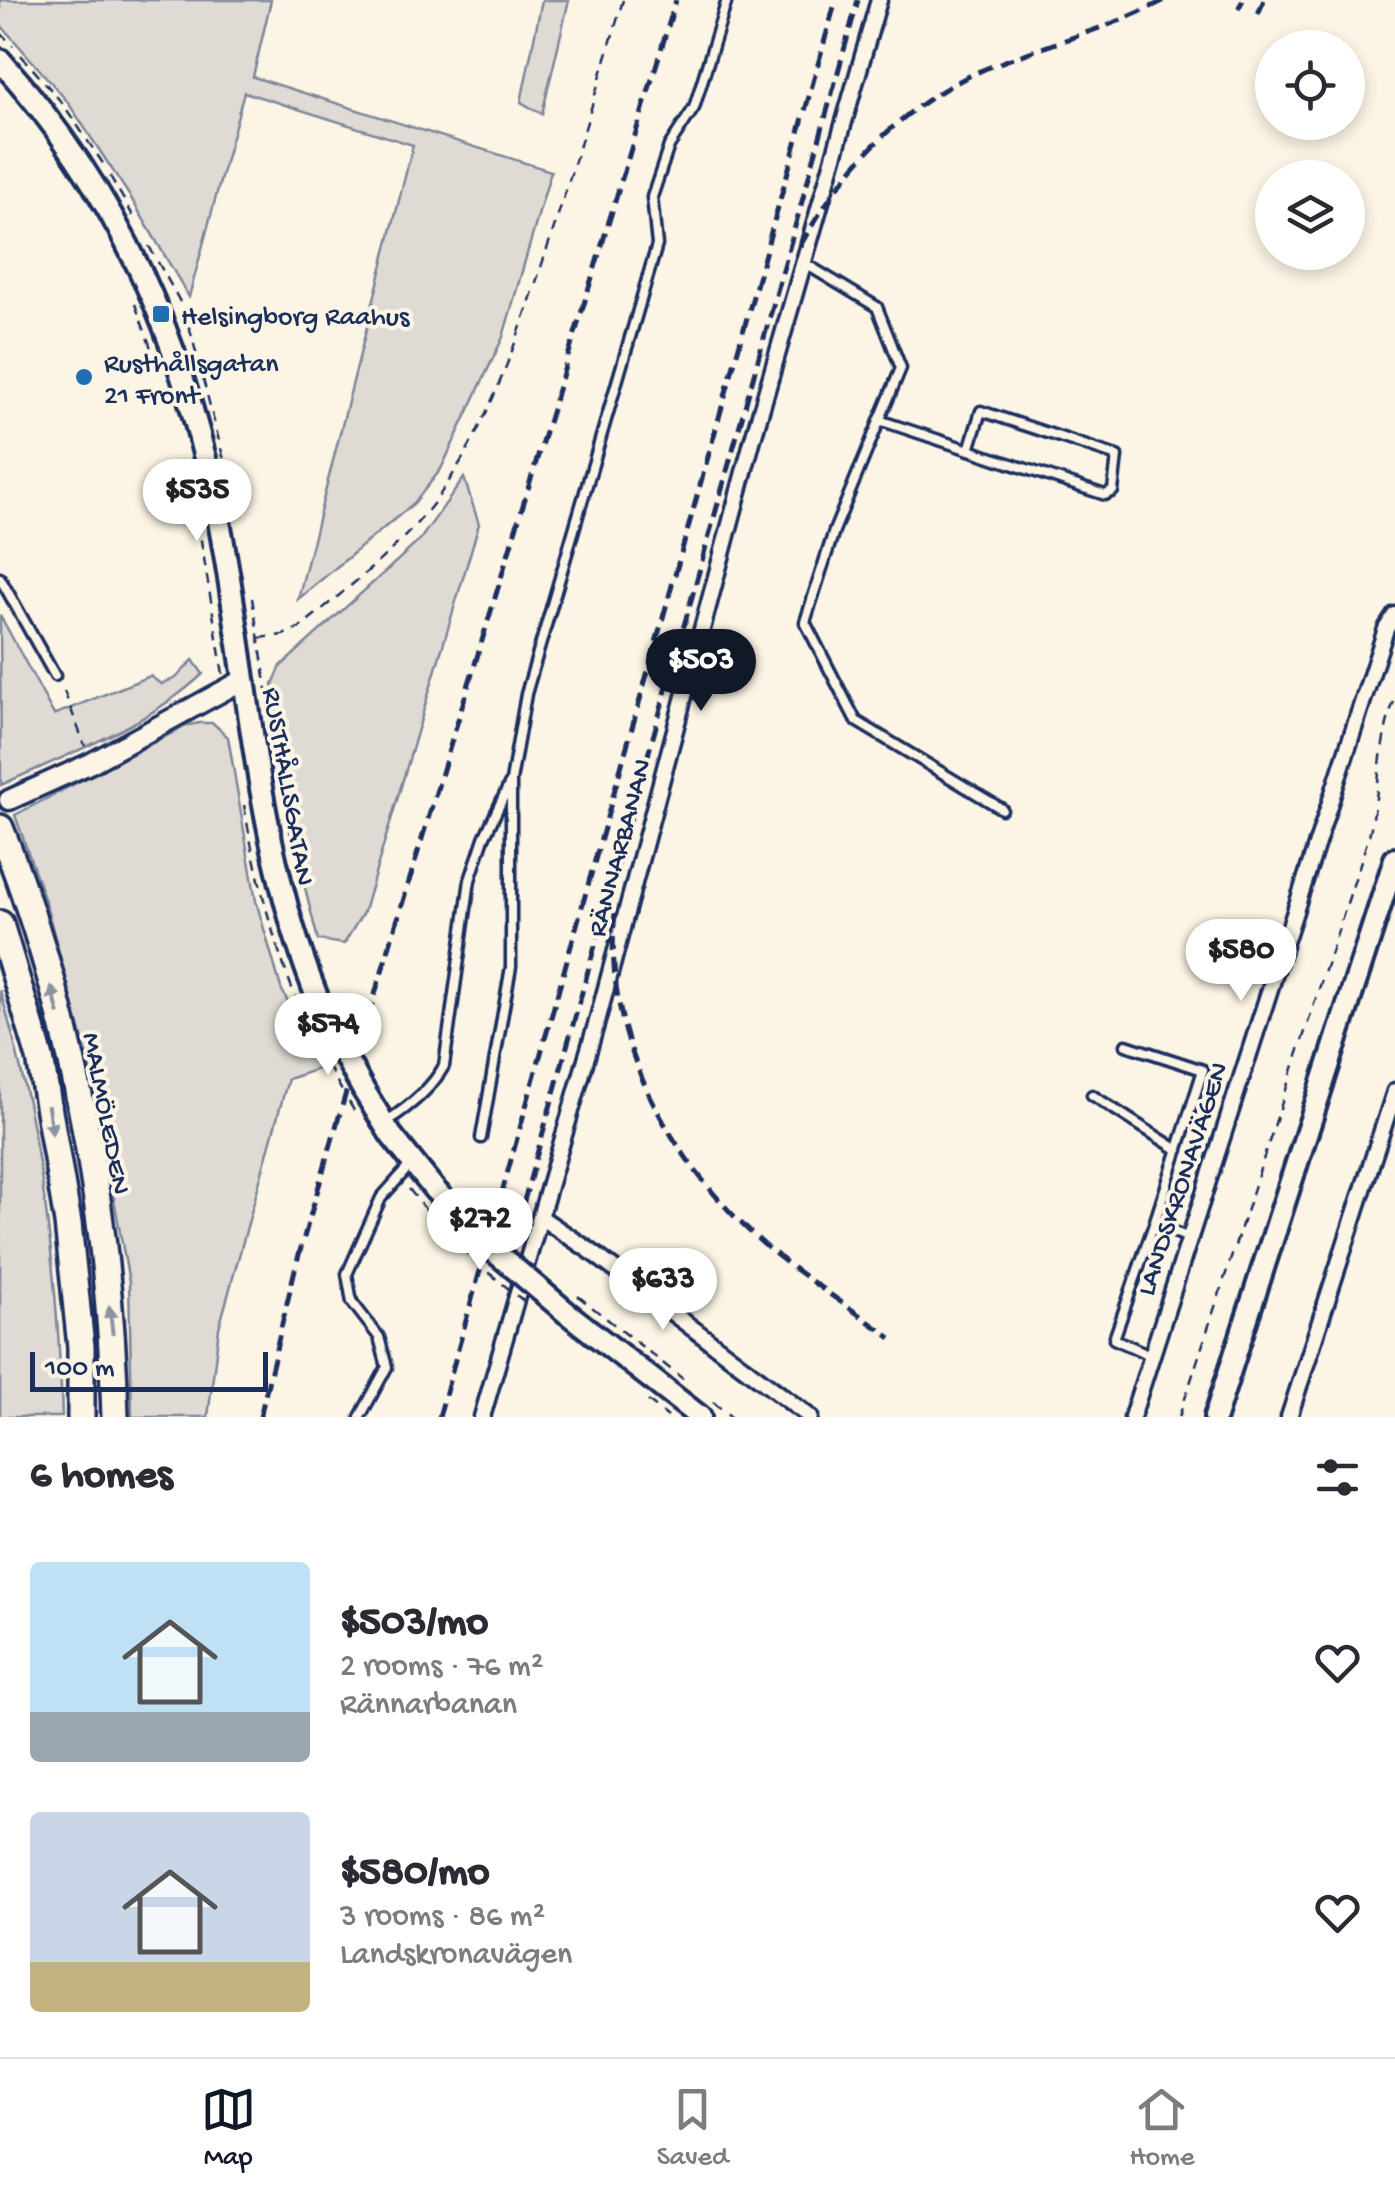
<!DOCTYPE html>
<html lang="en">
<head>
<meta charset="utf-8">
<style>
	:root { --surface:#fff; --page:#f2f2f3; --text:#2b2b33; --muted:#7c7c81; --line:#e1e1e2; --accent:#111827 }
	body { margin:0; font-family:"Gochi Hand",sans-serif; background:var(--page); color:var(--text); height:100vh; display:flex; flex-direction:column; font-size:38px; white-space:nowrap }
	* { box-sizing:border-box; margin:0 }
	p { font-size:32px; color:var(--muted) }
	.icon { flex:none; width:55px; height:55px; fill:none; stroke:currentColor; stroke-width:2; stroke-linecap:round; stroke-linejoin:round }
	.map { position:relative; height:1417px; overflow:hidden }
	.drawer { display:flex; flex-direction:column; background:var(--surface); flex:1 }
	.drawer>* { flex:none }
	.controls { position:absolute; left:1255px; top:30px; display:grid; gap:20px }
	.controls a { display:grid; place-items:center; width:110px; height:110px; border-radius:50%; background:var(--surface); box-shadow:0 5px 15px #0003; font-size:50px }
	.scale { position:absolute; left:30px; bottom:25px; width:238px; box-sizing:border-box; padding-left:10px; border:5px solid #1b2f5e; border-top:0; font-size:28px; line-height:35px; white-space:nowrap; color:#1b2f5e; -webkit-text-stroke:8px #fcf5e5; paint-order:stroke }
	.price { position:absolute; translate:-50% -85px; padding:0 22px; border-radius:35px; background:#fff; color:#222; font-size:32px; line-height:65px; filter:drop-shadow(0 2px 5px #0008) }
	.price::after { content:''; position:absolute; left:50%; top:60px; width:30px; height:22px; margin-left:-15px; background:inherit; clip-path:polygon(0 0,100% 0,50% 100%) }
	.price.current { background:var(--accent); color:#fff }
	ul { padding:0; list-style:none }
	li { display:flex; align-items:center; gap:30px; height:250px; padding:0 30px }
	li span { display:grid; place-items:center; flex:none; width:280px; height:200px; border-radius:10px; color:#555 }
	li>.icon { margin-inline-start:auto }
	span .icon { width:120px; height:120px; fill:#fffc; stroke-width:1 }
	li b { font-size:42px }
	h2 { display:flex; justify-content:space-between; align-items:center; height:120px; padding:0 30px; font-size:42px }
	.menu { display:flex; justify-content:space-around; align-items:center; height:140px; border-top:2px solid var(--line); background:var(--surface); font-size:28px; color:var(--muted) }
	.menu a { display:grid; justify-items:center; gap:5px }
	.menu .current { color:var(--accent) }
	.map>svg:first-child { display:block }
	.green { fill:#dfdbd4; stroke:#7d8599; stroke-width:2.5 }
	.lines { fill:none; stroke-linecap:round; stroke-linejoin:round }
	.service-casing { stroke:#1b2f5e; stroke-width:15 }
	.minor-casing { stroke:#1b2f5e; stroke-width:21 }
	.tertiary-casing { stroke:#1b2f5e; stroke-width:25 }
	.secondary-casing { stroke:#1b2f5e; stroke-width:28 }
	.motorway-casing { stroke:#1b2f5e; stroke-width:32 }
	.path { stroke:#1b2f5e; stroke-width:2.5; stroke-dasharray:10 8; stroke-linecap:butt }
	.service { stroke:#fcf5e5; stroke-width:8 }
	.minor { stroke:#fcf5e5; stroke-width:14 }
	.tertiary { stroke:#fcf5e5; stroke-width:18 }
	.secondary { stroke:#fcf5e5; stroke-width:20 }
	.motorway { stroke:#fcf5e5; stroke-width:25 }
	.rail { stroke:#1b2f5e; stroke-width:5; stroke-dasharray:15 8; stroke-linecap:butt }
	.secondary-bridge-casing { stroke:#1b2f5e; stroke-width:28; stroke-linecap:butt }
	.path-bridge { stroke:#1b2f5e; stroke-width:2.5; stroke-dasharray:10 8; stroke-linecap:butt }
	.secondary-bridge { stroke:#fcf5e5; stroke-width:20 }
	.oneway { fill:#8c92a2 }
	.poi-dot { fill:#1f6fb2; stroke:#fcf5e5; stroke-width:4 }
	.labels { text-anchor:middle; stroke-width:8; stroke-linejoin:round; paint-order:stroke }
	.poi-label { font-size:28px; fill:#1b2f5e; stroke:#fcf5e5; text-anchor:start }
	.street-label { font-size:28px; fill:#1b2f5e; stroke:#fcf5e5 }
</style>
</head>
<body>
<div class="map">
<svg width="1395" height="1417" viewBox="0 0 1395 1417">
	<rect width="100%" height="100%" fill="#fcf5e5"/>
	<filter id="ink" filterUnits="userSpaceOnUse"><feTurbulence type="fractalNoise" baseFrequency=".01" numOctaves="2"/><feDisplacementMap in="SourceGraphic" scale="20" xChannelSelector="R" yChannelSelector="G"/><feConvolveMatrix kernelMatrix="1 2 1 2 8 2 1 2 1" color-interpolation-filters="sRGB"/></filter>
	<g filter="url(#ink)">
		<path class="green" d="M 0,0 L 271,0 L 253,77 L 551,171 L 503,337 L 441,469 L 414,503 L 298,599 L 413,145 L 244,92 L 189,297 L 131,198 L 67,101 L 0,24 Z
			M 542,0 L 569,0 L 542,114 L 521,102 Z
			M 464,478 L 479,524 L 364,911 L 344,944 L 318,940 L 300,868 L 273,684 L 281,666 L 419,541 Z
			M 0,615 L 54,715 L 150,676 L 161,684 L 176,678 L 193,660 L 203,674 C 147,726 70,753 1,785 Z
			M 200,723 L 213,723 L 228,737 L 256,901 L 281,988 L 321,1068 L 288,1079 L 219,1328 L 208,1417 L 132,1417 L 129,1282 L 90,1066 L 45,901 L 15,815 L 188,725 Z
			M 0,990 C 41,1128 58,1274 62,1417 L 0,1417 Z"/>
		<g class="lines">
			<g class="service-casing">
				<path id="service" d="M 804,263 L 877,307 L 901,368 L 834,531 L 805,622 L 856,721 L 1002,809
					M 879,420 L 1105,495 L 1113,491 L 1117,456 L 981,411 L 969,450
					M 0,578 L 55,676
					M 1126,1045 L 1203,1070 L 1154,1224 L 1189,1238
					M 1092,1095 L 1178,1150
					M 387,1121 C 409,1107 431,1089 444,1066 L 470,880 L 484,838 L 509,785
					M 481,1138 L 511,967 L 511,781 L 526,694 L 657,245 L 652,197 L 669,146 L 694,108 L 727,0
					M 1152,1356 L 1114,1339 L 1154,1224
					M 360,1417 L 387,1367 L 379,1337 L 352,1302 L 347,1274 L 381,1198 L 412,1163"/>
			</g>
			<g class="minor-casing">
				<path id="minor" d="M 540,1217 L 589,1250 L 810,1417
					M 482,1417 L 598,1018 L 752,442 L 879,0
					M 1132,1417 L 1386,629 L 1395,615
					M 1289,1417 L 1395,1091"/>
			</g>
			<g class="tertiary-casing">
				<path id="tertiary" d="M 9,800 L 91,763 L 243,680"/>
			</g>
			<g class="secondary-casing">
				<path id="secondary" d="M 0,60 C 137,214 197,377 229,578 C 254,734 266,896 336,1040
					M 364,1091 L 391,1135 L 435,1190
					M 567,1313 L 700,1417
					M 1215,1417 L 1395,859"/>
			</g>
			<g class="motorway-casing">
				<path id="motorway" d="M 0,828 C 74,1013 110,1219 115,1417
					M 0,924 L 40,1058 L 68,1223 L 81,1347 L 81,1417"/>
			</g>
			<path class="path" d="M 0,32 L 13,46
				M 21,55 L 63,104 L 104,165
				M 110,176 L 136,221
				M 149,246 L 179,300 L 191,333 L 231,487
				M 135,304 L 151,348
				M 195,504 L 223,674
				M 252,598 L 293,847
				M 259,638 L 283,635 L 299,628 C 345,590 396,552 433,504 C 487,431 517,341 545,255 C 573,171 598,85 623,0
				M 64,691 L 85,746
				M 244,805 C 258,886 278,966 315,1040
				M 323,1056 L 328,1066
				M 409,1189 L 425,1209
				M 578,1296 L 683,1379
				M 648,1401 L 668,1417
				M 713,1402 L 731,1417
				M 1179,1417 L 1368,839 C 1381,793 1377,743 1395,699"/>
			<use href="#service" class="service"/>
			<use href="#minor" class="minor"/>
			<use href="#tertiary" class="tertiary"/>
			<use href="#secondary" class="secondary"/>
			<use href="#motorway" class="motorway"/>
			<path class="rail" d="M 1238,9 L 1243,0
				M 1258,14 L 1264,0
				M 800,246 C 846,165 904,101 992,66 C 1050,43 1109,29 1165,0
				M 615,913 C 601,1040 674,1168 768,1248 C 807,1280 851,1308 891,1338
				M 517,1226 L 858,0
				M 260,1417 L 296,1265 L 362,1037 L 676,0
				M 439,1417 L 836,0"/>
			<g class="secondary-bridge-casing">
				<path id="secondary-bridge" d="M 336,1040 L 364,1091
					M 435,1190 L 488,1246 L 567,1313"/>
			</g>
			<path class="path-bridge" d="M 328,1066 L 342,1091
				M 349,1102 L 356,1114
				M 425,1209 L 477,1263 L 526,1303"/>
			<use href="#secondary-bridge" class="secondary-bridge"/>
		</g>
		<defs><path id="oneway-solid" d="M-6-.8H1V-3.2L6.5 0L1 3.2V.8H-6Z" transform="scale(2.5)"/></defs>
		<g class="oneway">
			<use href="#oneway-solid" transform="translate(55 1000) rotate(-105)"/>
			<use href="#oneway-solid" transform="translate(50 1120) rotate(81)"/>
			<use href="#oneway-solid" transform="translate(111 1320) rotate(-97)"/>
		</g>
	</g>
	<g class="poi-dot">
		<rect x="151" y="304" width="20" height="20" rx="5"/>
		<circle cx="84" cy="377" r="10"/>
	</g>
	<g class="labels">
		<g class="poi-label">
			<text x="181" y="324">Helsingborg Raahus</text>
			<text x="104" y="371">Rusthållsgatan<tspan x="104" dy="32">21 Front</tspan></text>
		</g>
		<g class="street-label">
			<text transform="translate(291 786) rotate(80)" y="10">RUSTHÅLLSGATAN</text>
			<text transform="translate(617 847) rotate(-75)" y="10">RÄNNARBANAN</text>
			<text transform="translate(109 1113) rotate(79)" y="10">MALMÖLEDEN</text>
			<text transform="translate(1180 1178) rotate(-72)" y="10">LANDSKRONAVÄGEN</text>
		</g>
	</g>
</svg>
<div class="controls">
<a><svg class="icon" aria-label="locate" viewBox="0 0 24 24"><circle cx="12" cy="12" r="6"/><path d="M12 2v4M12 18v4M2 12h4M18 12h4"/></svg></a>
<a><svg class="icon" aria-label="layers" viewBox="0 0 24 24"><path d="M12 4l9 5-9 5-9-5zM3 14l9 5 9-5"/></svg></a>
</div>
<div class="scale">100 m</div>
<b class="price" style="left:197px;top:544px">$535</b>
<b class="price current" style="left:701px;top:714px">$503</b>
<b class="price" style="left:1241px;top:1004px">$580</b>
<b class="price" style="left:328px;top:1078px">$574</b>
<b class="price" style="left:480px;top:1273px">$272</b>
<b class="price" style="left:663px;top:1333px">$633</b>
</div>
<section class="drawer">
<h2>6 homes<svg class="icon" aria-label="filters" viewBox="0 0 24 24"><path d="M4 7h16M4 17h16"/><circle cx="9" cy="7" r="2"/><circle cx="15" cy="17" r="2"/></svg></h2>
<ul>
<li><span style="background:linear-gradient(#bfe0f5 75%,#9aa5b1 0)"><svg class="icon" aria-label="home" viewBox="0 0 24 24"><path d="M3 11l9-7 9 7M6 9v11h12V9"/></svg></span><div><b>$503/mo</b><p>2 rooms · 76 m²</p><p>Rännarbanan</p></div><svg class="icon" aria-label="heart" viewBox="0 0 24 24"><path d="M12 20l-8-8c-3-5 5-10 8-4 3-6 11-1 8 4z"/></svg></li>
<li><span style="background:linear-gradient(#c9d6e8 75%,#c2b280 0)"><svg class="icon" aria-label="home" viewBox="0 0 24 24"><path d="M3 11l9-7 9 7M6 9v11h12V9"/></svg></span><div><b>$580/mo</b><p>3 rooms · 86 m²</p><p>Landskronavägen</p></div><svg class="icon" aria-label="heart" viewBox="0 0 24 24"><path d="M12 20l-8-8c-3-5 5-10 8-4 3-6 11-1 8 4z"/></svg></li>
</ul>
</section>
<nav class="menu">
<a class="current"><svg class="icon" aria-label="map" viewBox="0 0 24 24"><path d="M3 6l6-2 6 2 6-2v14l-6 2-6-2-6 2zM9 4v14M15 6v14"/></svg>Map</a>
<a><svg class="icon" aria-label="saved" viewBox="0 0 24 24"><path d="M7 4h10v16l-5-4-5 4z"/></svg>Saved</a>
<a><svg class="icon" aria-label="home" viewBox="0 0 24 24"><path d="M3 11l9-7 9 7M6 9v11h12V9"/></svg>Home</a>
</nav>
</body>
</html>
